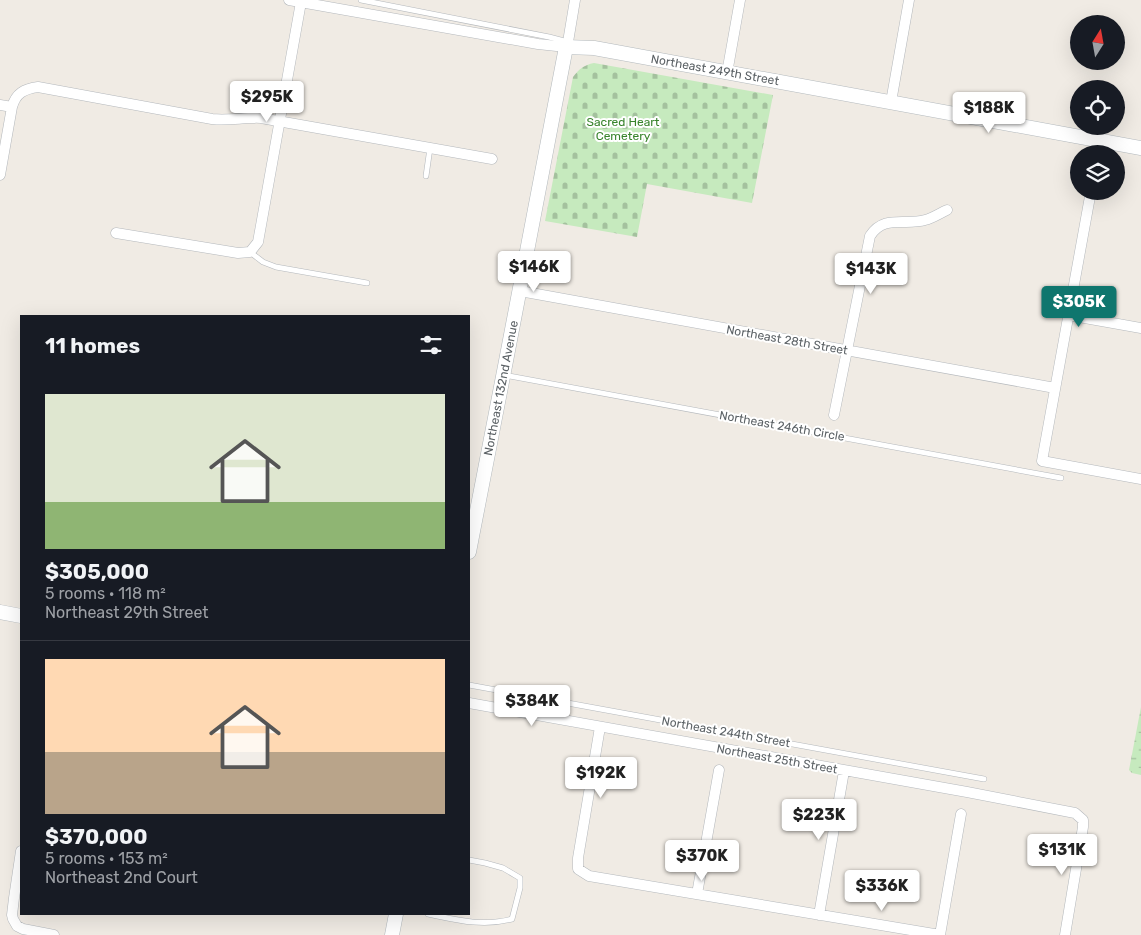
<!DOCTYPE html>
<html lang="en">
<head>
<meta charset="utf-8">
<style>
	:root { --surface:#171b24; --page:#20242c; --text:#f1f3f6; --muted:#9ea1a6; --line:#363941; --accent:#0f766e }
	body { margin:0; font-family:Rubik,sans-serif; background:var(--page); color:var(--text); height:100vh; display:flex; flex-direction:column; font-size:19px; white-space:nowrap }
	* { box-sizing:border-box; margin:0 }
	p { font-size:16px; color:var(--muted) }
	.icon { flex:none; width:28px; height:28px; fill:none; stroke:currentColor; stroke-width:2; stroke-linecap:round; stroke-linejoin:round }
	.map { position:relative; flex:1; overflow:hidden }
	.sheet { position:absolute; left:20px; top:315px; width:450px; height:600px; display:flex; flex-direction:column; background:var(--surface); border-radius:0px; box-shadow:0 5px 20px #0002 }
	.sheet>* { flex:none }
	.needle { width:32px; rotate:11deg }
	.buttons { position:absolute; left:1070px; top:15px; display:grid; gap:10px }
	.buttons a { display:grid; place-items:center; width:55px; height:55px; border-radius:50%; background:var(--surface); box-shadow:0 5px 20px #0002; font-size:25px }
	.price { position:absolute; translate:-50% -42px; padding:0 11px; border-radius:5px; background:#fff; color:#222; font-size:16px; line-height:32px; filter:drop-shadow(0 1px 2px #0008) }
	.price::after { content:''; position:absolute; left:50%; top:30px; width:15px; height:11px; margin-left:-8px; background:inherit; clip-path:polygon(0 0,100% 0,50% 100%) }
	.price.current { background:var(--accent); color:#fff }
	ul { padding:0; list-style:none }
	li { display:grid; align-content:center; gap:10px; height:265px; padding:0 25px }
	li+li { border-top:1px solid var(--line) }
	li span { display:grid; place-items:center; height:155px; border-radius:0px; color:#555 }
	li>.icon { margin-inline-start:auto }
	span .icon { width:90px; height:90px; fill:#fffc; stroke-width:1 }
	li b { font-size:21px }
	h2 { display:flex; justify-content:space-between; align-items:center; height:60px; padding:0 25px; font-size:21px }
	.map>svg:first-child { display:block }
	.wetland { fill:url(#wetland-marsh) }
	.cemetery { fill:url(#cemetery-stones) }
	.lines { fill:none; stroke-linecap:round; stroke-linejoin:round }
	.lane-casing { stroke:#b4b8bc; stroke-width:6 }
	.street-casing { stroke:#b4b8bc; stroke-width:11 }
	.secondary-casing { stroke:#b3b9bd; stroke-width:15 }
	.lane { stroke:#fff; stroke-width:5 }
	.street { stroke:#fff; stroke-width:10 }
	.secondary { stroke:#fff; stroke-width:14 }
	.labels { text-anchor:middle; stroke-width:4; stroke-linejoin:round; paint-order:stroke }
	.street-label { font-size:12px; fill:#5c6266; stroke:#fff }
	.park-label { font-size:12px; fill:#38842c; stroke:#fff }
</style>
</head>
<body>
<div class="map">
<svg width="1141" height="935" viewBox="0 0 1141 935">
	<defs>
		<pattern id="wetland-marsh" width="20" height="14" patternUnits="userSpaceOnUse" patternTransform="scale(1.25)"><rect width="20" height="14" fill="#c6eabe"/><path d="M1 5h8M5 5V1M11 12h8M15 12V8" fill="none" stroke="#a4c19e"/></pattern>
		<pattern id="cemetery-stones" width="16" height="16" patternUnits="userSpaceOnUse" patternTransform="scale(1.25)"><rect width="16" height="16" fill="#c6eabe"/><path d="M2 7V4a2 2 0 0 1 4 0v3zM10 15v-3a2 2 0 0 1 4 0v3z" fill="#a4c19e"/></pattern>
	</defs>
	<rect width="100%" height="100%" fill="#f0ebe4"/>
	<path class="wetland" d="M 1141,707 L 1141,775 L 1132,773 L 1129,770 Z"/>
	<path class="cemetery" d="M 594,63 L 773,95 L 752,203 L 647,184 L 637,237 L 545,221 L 573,77 C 579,69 584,65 594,63 Z"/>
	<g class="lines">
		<g class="lane-casing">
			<path id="lane" d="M 361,0 L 549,37 L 568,42
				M 426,176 L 430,148
				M 250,252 L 263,262 L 276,267 L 367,283
				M 504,375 L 1061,478
				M 469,685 L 984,779
				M 428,914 C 457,920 483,927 512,919 L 520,888 L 520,878 L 503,868 L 485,863 L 469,860"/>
		</g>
		<g class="street-casing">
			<path id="street" d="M 289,0 L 538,44 L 566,47 L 568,42 L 575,0
				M 727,73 L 740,0
				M 891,102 L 909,0
				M 0,105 L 12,107
				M 1098,154 L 1101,140
				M 0,175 L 12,107 C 16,93 24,89 38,87 L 212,119 C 229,121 245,117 261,118 L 492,159
				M 1091,191 L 1042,461 L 1141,479
				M 116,233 L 238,253 L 250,252 L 258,242 L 301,2
				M 520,291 L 1055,388
				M 1068,315 L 1141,328
				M 834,415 L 870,236 C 884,214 905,226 925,220 C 933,218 940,213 947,210
				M 469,703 L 967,792 L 1075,813 L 1083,820 L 1083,827 L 1065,935
				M 600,727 L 578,858 L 578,869 L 589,876 L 940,935
				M 21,851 L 14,898 L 12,915 L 13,919 L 17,926 L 23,929 L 54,935
				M 697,894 L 719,770
				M 819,915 L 844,771
				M 940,935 L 961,814"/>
		</g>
		<g class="secondary-casing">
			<path id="secondary" d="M 469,552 L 506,361 L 566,47 L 594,48 L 1141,148
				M 0,612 L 21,616
				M 392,935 L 396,914"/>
		</g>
		<use href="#lane" class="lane"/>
		<use href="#street" class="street"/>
		<use href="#secondary" class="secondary"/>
	</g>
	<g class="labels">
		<g class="street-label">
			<text transform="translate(715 70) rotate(10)" y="4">Northeast 249th Street</text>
			<text transform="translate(787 340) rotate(10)" y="4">Northeast 28th Street</text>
			<text transform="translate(501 388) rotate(-79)" y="4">Northeast 132nd Avenue</text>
			<text transform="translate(782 426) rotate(10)" y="4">Northeast 246th Circle</text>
			<text transform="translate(726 732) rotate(10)" y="4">Northeast 244th Street</text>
			<text transform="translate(777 759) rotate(10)" y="4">Northeast 25th Street</text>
		</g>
		<g class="park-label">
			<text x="623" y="126">Sacred Heart<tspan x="623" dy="14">Cemetery</tspan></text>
		</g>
	</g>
</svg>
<div class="buttons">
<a><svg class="needle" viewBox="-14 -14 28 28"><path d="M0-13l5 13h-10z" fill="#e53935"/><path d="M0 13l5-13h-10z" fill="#9ea1a6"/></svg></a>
<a><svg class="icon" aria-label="locate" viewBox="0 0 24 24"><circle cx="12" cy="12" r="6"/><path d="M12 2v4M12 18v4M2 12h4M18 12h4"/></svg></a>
<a><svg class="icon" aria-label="layers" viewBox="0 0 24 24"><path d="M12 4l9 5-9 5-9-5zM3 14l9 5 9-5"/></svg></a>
</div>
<b class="price" style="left:267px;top:123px">$295K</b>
<b class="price" style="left:989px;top:134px">$188K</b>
<b class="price" style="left:534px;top:293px">$146K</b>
<b class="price" style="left:871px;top:295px">$143K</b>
<b class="price current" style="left:1079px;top:328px">$305K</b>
<b class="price" style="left:532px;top:727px">$384K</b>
<b class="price" style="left:601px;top:799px">$192K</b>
<b class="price" style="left:819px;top:841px">$223K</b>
<b class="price" style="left:1062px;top:876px">$131K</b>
<b class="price" style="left:702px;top:882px">$370K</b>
<b class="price" style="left:882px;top:912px">$336K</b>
<section class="sheet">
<h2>11 homes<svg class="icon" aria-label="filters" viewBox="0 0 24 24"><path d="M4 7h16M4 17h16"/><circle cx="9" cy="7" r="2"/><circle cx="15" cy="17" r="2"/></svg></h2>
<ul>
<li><span style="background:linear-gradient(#dfe7d0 70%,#8fb573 0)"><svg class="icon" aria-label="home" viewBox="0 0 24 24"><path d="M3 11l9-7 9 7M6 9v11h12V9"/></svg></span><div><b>$305,000</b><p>5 rooms · 118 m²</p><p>Northeast 29th Street</p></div></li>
<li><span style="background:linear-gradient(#ffd9b3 60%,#b9a48a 0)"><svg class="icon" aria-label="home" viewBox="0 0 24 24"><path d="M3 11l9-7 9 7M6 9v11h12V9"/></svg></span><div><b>$370,000</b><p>5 rooms · 153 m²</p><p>Northeast 2nd Court</p></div></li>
</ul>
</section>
</div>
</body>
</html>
